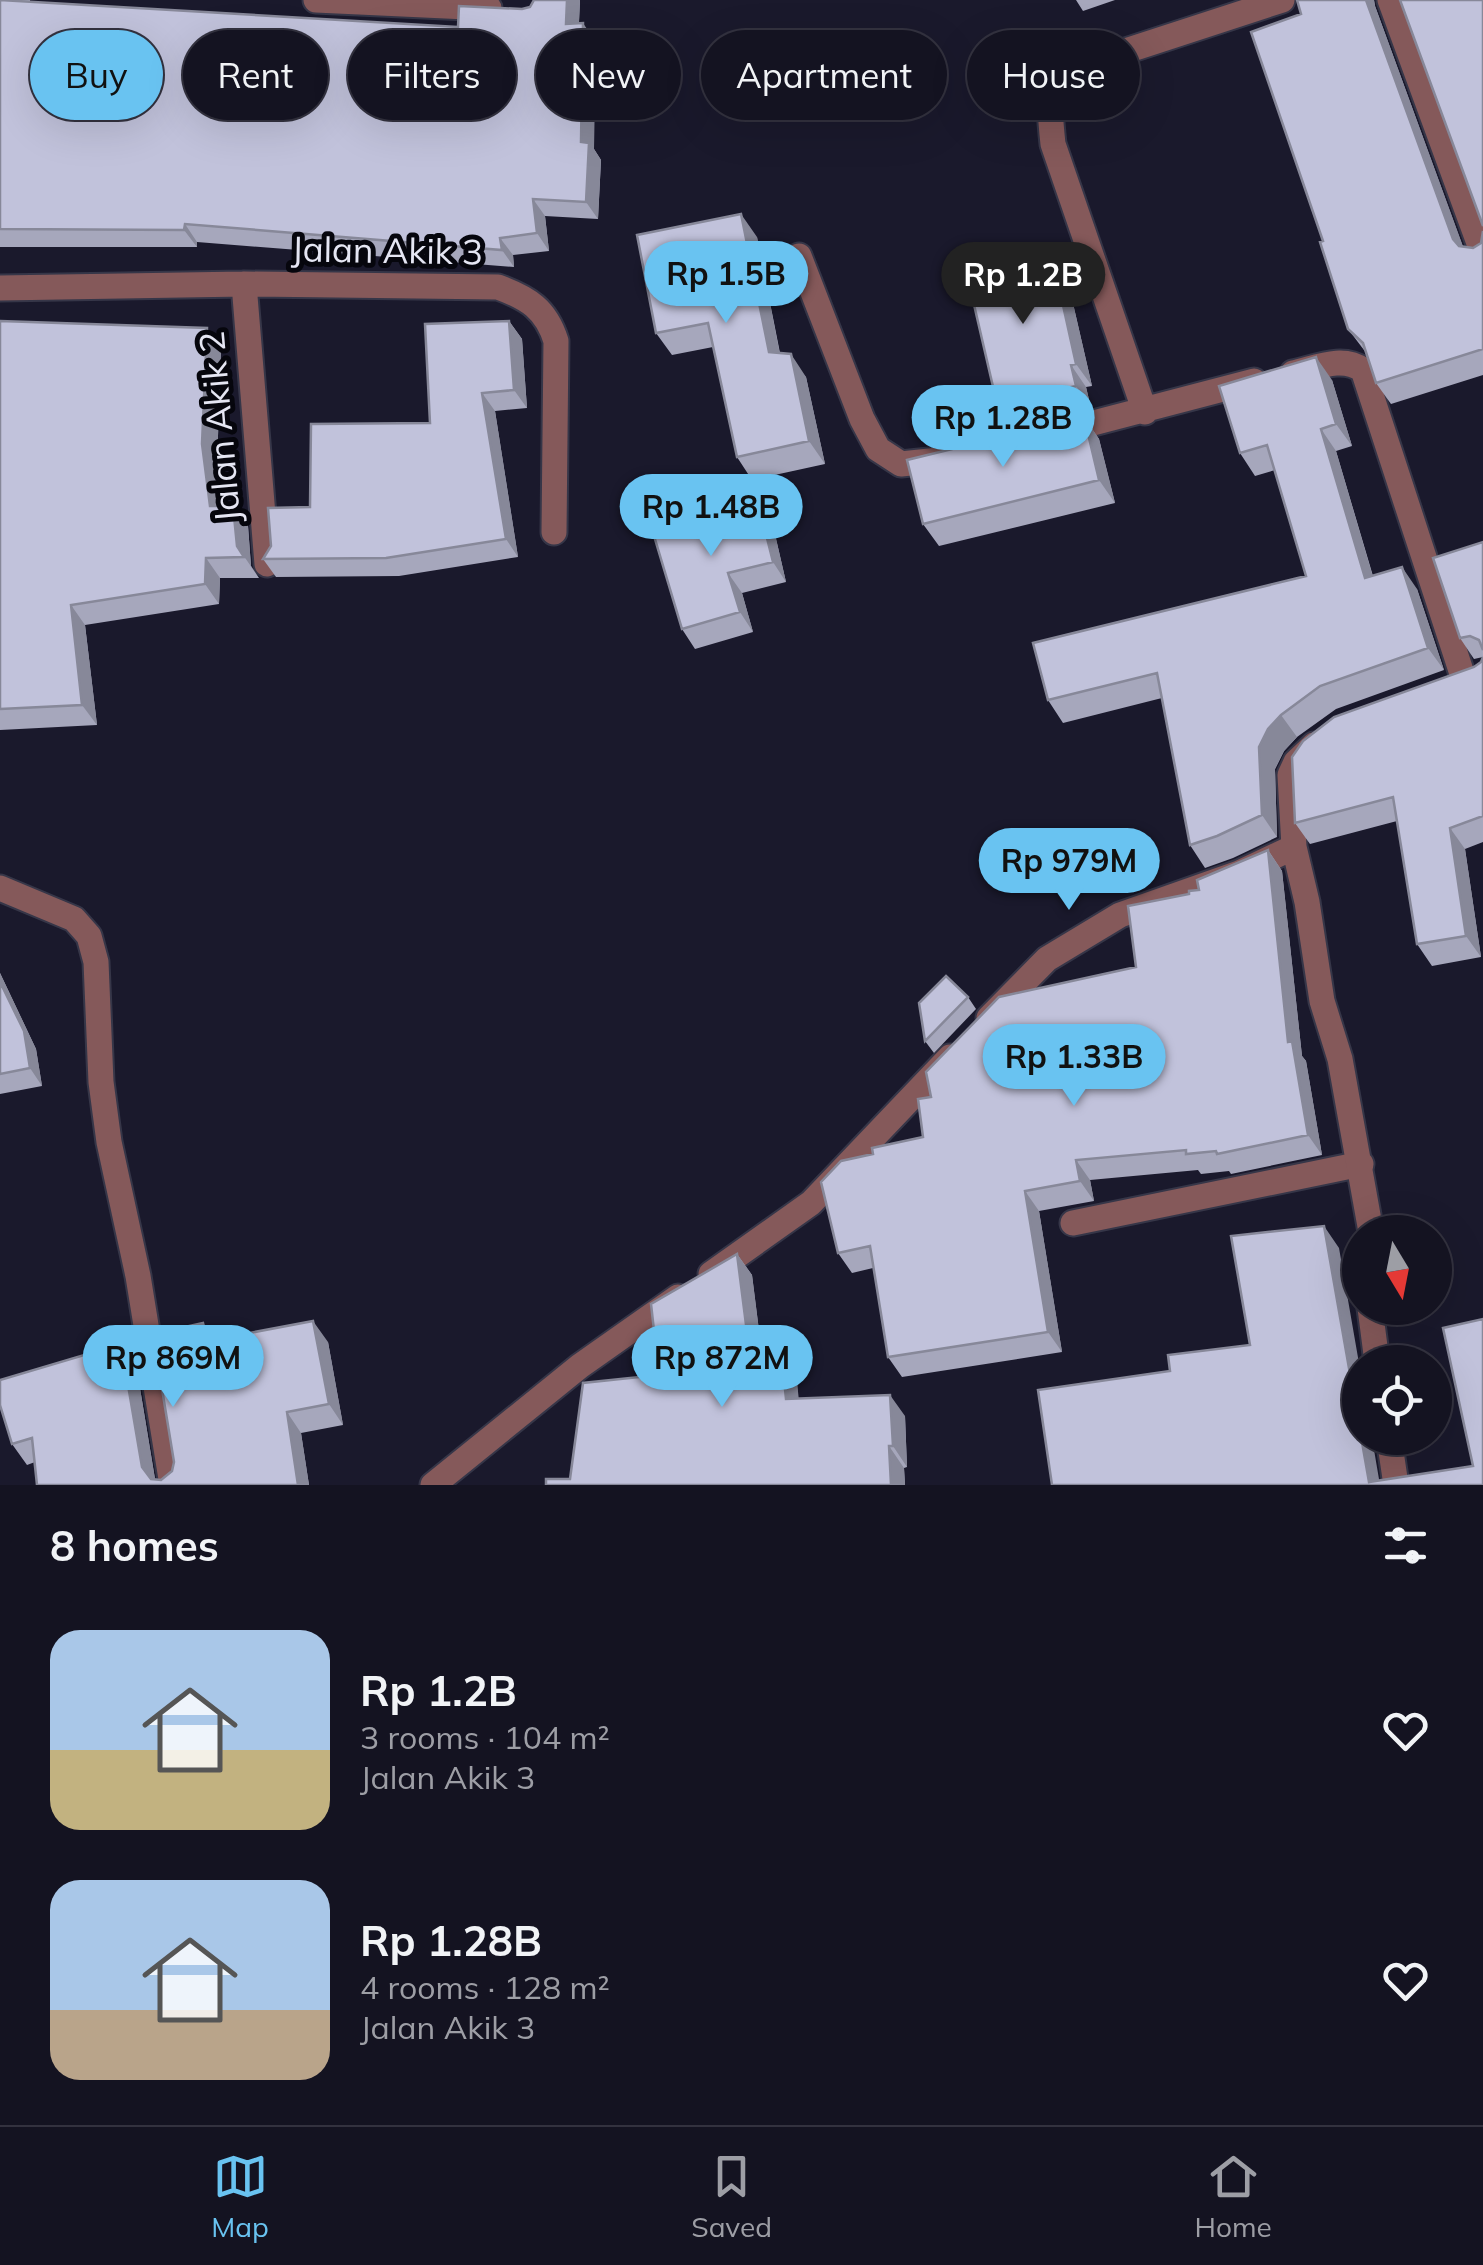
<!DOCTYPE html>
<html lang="en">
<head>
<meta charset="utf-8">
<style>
	:root { --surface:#141321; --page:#1d1c2a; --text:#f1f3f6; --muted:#9d9ea5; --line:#33323f; --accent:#69c3f1 }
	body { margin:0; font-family:Mulish,sans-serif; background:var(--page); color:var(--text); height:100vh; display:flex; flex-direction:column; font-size:38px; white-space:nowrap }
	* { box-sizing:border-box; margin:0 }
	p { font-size:32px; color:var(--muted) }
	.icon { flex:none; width:55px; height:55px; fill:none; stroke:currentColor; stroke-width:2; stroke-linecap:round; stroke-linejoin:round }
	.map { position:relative; height:1485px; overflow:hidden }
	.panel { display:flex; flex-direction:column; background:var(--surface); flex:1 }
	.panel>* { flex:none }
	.top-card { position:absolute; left:30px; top:30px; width:1425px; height:90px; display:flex; gap:20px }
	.needle { width:65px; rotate:170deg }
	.controls { position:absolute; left:1342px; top:1215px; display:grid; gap:20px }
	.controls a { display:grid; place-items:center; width:110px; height:110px; border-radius:50%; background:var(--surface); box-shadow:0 10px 40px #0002,0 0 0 2px var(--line); font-size:50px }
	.price { position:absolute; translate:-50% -85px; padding:0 22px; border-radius:35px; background:var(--accent); color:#111; font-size:32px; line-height:65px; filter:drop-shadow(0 2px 5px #0008) }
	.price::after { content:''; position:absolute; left:50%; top:60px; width:30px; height:22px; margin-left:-15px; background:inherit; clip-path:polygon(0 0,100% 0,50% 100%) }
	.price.active { background:#222; color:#fff }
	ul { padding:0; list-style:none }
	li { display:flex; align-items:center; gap:30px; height:250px; padding:0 50px }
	li span { display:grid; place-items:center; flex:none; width:280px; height:200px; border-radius:30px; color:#555 }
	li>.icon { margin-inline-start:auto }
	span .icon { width:120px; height:120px; fill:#fffc; stroke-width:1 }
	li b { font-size:42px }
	h2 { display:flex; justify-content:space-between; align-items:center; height:120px; padding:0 50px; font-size:42px }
	.pill { padding:0 35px; border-radius:45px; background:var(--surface); box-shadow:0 10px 40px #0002,0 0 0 2px var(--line); font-size:35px; line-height:90px }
	.pill.active { background:var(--accent); color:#111 }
	.tabs { display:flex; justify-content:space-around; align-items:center; height:140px; border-top:2px solid var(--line); background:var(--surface); font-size:28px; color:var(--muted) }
	.tabs a { display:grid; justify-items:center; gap:5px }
	.tabs .active { color:var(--accent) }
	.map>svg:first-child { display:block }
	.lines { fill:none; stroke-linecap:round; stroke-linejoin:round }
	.lane-casing { stroke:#363648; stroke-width:29 }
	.street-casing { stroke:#363648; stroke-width:29 }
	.lane { stroke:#85595a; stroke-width:25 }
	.street { stroke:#85595a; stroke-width:25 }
	.wall { fill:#a6a7bc }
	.shaded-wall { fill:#878899 }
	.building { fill:#c1c2db; stroke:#878899; stroke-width:2.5 }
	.labels { text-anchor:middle; stroke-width:10; stroke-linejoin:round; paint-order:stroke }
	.street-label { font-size:35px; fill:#e5e6f3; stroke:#06060d }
</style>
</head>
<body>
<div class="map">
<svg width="1483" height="1485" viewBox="0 0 1483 1485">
	<rect width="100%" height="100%" fill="#1a192c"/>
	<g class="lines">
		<g class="lane-casing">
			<path id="lane" d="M 1073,1223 L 1361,1164"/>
		</g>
		<g class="street-casing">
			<path id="street" d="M 316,0 L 489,8
				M 1390,0 L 1483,254
				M 799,256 L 862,419 L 878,449 L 901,464 L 939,460
				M 244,284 L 267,564
				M 0,288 L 244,284 L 498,287 C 528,298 546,309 556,341 L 554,532
				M 1293,373 C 1316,368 1342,355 1363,370 L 1464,680
				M 1145,412 L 1053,144 C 1048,96 1046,81 1092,62 L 1282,0
				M 1055,433 L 1254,381
				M 1314,745 L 1296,762 L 1290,775 L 1294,847 L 1307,902 L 1322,1001 L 1340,1059 L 1371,1232
				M 0,888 L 74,919 L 89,936 L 96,962 L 101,1082 L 109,1142 L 138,1276 L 172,1485
				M 989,1018 L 1047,959 L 1120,915 L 1239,873 L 1294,847
				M 711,1274 L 811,1203 L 950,1057
				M 1370,1308 L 1377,1362
				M 1389,1438 L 1396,1485
				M 433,1485 L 580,1366 L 678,1297"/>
		</g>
		<use href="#lane" class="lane"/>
		<use href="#street" class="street"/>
	</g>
	<path class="wall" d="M 0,0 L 30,0 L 30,3 L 458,27 L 530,7 L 534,0 L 580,0 L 579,23 L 595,41 L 594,149 L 601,160 L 598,219 L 545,216 L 549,251 L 513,255 L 514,267 L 197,242 L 197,247 L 0,247 Z
		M 1076,0 L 1115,0 L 1083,11 Z
		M 1297,0 L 1374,0 L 1375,6 L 1463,247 L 1473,248 L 1481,243 L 1483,231 L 1483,375 L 1391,404 L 1376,383 L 1367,354 L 1348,329 L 1323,241 L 1301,14 Z
		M 757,237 L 780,353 L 806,377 L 825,464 L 752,480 L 737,457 L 713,347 L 672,355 L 656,333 Z
		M 1066,273 L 1092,386 L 1086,387 L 1091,408 L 1012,426 L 997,404 Z
		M 0,321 L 221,348 L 217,465 L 222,506 L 248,526 L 251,566 L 259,578 L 220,578 L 219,604 L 85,625 L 97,725 L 0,730 Z
		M 509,321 L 522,339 L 527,408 L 495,411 L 518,557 L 399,576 L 276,577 L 263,559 L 310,507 L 430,423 Z
		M 1332,380 L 1352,446 L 1336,451 L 1373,576 L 1417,589 L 1444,670 L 1336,709 L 1297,737 L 1284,751 L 1275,769 L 1277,837 L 1233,858 L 1205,868 L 1190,845 L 1162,698 L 1063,723 L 1048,700 L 1306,576 L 1275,470 L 1255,476 L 1240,453 Z
		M 1084,417 L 1099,439 L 1115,503 L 939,546 L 923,524 Z
		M 771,517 L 786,582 L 742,593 L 753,632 L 695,649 L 682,629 Z
		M 1483,542 L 1483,842 L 1465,849 L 1481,957 L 1432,966 L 1417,944 L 1397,821 L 1310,844 L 1295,823 L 1481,662 L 1483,657 L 1474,659 L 1460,638 Z
		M 1268,850 L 1282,871 L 1302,1056 L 1306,1061 L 1322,1155 L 1231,1174 L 1229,1171 L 1201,1174 L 1198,1170 L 1090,1180 L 1094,1201 L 1039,1211 L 1062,1352 L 902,1377 L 888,1357 L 873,1268 L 852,1273 L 838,1253 L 873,1154 L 923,1137 L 931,1097 L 1136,967 L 1189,894 Z
		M 0,973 L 36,1049 L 42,1086 L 0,1094 Z
		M 968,997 L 976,1009 L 934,1053 L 925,1041 Z
		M 737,1254 L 752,1275 L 763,1363 L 797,1382 L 798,1399 L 905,1416 L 907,1467 L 904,1468 L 905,1485 L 546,1485 L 570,1479 L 659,1375 Z
		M 203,1323 L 215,1340 L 328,1342 L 343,1425 L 301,1433 L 309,1485 L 37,1485 L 35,1462 L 27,1465 L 12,1444 L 136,1364 L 155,1479 L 161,1480 L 172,1471 Z"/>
	<path class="shaded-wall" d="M 567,0 L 580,0 L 578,41 L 566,24 Z
		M 1366,0 L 1374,0 L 1375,6 L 1468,260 L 1453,239 Z
		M 583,23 L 595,41 L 594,149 L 601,160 L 598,219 L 586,202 L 581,142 Z
		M 533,199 L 545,216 L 549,251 L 537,233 Z
		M 741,214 L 757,237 L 784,375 L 769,352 Z
		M 185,224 L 197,242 L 197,247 L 184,230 Z
		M 500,238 L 513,255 L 514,267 L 502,250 Z
		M 1051,251 L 1066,273 L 1092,386 L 1076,364 Z
		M 509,321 L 522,339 L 527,408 L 514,390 Z
		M 207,328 L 221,348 L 217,465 L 224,526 L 210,506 L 202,444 Z
		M 791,354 L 806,377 L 825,464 L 809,441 Z
		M 1316,357 L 1332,380 L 1352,446 L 1336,424 Z
		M 1071,365 L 1086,387 L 1091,408 L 1076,386 Z
		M 482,393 L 495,411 L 518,557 L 506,539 Z
		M 1084,417 L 1099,439 L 1115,503 L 1099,480 Z
		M 1321,429 L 1336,451 L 1380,601 L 1365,578 Z
		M 757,498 L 771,517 L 786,582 L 773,562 Z
		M 233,506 L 248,526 L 251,566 L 259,578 L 237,546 Z
		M 206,558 L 220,578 L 219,604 L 205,584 Z
		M 1402,567 L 1417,589 L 1444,670 L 1428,648 Z
		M 728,573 L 742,593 L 753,632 L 740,612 Z
		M 71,605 L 85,625 L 97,725 L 82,705 Z
		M 1281,715 L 1297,737 L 1284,751 L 1275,769 L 1277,837 L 1262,815 L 1259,747 L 1268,729 Z
		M 1450,828 L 1465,849 L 1481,957 L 1466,936 Z
		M 1268,850 L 1282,871 L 1302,1056 L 1306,1061 L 1322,1155 L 1308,1135 L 1288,1042 Z
		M 0,973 L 36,1049 L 42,1086 L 30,1068 L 0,982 Z
		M 1076,1160 L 1090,1180 L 1094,1201 L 1080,1181 Z
		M 1025,1191 L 1039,1211 L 1062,1352 L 1048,1332 Z
		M 1324,1226 L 1339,1248 L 1360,1369 L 1360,1432 Z
		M 737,1254 L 752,1275 L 766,1385 L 751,1364 Z
		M 313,1321 L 328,1342 L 343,1425 L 329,1404 Z
		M 203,1323 L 217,1343 L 207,1341 Z
		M 121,1344 L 136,1364 L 156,1485 L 142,1467 Z
		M 782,1361 L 797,1382 L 801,1420 L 786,1399 Z
		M 890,1395 L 905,1416 L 907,1467 L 893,1446 Z
		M 287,1412 L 301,1433 L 309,1485 L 298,1485 Z
		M 1361,1438 L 1372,1438 L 1380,1485 L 1369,1482 Z
		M 889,1446 L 904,1468 L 905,1485 L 891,1485 Z"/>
	<path class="building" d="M 0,0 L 458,27 L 459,6 L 522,9 L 530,7 L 534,0 L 567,0 L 566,24 L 583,23 L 581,142 L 589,143 L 586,202 L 533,199 L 537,233 L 500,238 L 502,250 L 185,224 L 184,230 L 0,229 Z
		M 1297,0 L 1366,0 L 1453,239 L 1459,246 L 1473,248 L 1481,243 L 1483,231 L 1483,349 L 1376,383 L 1363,343 L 1348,329 L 1320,242 L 1323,241 L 1251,32 L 1301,14 Z
		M 1400,0 L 1483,0 L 1483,226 Z
		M 741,214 L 769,352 L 791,354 L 809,441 L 737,457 L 708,323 L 656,333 L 637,235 Z
		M 1051,251 L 1076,364 L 1071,365 L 1076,386 L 997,404 L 966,270 Z
		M 0,321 L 207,328 L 202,444 L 210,506 L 233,506 L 237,546 L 244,557 L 206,558 L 205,584 L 71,605 L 82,705 L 0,709 Z
		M 509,321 L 514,390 L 482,393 L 506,539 L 386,558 L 263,559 L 271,546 L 268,508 L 310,507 L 311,424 L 430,423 L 425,324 Z
		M 1316,357 L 1336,424 L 1321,429 L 1365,578 L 1402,567 L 1428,648 L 1320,686 L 1281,715 L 1268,729 L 1259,747 L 1262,815 L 1217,836 L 1190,845 L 1157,673 L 1048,700 L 1033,643 L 1306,576 L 1267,445 L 1240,453 L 1219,386 Z
		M 1084,417 L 1099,480 L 923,524 L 907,460 Z
		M 757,498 L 773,562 L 728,573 L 740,612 L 682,629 L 652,529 Z
		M 1483,542 L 1483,650 L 1479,640 L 1470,636 L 1460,638 L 1433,558 Z
		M 1483,657 L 1483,816 L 1450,828 L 1466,936 L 1417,944 L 1393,797 L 1295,823 L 1292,757 L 1303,741 L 1334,717 L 1474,667 L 1481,662 Z
		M 1268,850 L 1288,1042 L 1292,1041 L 1308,1135 L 1217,1154 L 1216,1151 L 1186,1154 L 1186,1150 L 1076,1160 L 1080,1181 L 1025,1191 L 1048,1332 L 888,1357 L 870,1246 L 838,1253 L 821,1182 L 841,1161 L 873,1154 L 872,1148 L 923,1137 L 918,1099 L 931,1097 L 926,1072 L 999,997 L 1136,967 L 1128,906 L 1189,894 L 1189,891 L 1199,890 L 1197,880 Z
		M 946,976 L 968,997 L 925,1041 L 919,1003 Z
		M 0,982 L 24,1031 L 30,1068 L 0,1074 Z
		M 1324,1226 L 1369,1482 L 1473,1466 L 1443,1328 L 1483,1319 L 1483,1485 L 1052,1485 L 1038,1390 L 1170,1371 L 1168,1355 L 1250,1345 L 1231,1236 Z
		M 737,1254 L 751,1364 L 782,1361 L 786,1399 L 890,1395 L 893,1446 L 889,1446 L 891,1485 L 546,1485 L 546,1479 L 570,1479 L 583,1383 L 659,1375 L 651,1304 Z
		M 313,1321 L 329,1404 L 287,1412 L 298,1485 L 37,1485 L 32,1438 L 12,1444 L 0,1405 L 0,1380 L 121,1344 L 142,1467 L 151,1479 L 161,1480 L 172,1471 L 174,1462 L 153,1334 L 203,1323 L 207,1341 Z"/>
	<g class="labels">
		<g class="street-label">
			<text transform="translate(387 251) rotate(1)" y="12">Jalan Akik 3</text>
			<text transform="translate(220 427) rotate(-95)" y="12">Jalan Akik 2</text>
		</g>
	</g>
</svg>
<div class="controls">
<a><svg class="needle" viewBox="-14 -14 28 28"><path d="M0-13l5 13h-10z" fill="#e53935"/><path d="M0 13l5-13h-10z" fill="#9d9ea5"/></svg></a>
<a><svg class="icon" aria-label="locate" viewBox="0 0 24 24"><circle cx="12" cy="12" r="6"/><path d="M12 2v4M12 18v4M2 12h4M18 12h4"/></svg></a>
</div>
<b class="price" style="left:726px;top:326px">Rp 1.5B</b>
<b class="price active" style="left:1023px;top:327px">Rp 1.2B</b>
<b class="price" style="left:1003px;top:470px">Rp 1.28B</b>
<b class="price" style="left:711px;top:559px">Rp 1.48B</b>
<b class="price" style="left:1069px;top:913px">Rp 979M</b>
<b class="price" style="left:1074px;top:1109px">Rp 1.33B</b>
<b class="price" style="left:173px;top:1410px">Rp 869M</b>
<b class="price" style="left:722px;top:1410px">Rp 872M</b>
<div class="top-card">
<a class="pill active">Buy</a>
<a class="pill">Rent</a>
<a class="pill">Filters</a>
<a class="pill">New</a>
<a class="pill">Apartment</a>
<a class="pill">House</a>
</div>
</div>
<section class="panel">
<h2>8 homes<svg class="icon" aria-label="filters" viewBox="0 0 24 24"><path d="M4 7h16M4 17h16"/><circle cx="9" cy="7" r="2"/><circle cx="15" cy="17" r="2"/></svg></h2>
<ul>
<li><span style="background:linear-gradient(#a9c7e8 60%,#c2b280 0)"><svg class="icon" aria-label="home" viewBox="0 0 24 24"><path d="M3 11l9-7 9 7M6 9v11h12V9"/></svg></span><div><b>Rp 1.2B</b><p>3 rooms · 104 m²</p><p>Jalan Akik 3</p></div><svg class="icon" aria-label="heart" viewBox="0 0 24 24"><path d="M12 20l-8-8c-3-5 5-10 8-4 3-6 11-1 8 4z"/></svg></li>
<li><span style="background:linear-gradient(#a9c7e8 65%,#b9a48a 0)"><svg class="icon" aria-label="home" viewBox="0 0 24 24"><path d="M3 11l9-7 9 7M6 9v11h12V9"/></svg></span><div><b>Rp 1.28B</b><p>4 rooms · 128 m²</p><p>Jalan Akik 3</p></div><svg class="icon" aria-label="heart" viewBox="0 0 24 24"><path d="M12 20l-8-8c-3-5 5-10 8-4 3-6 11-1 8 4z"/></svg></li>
</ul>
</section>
<nav class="tabs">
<a class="active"><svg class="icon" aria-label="map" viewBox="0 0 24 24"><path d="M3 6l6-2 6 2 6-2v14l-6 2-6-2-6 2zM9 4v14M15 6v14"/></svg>Map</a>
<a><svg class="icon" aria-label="saved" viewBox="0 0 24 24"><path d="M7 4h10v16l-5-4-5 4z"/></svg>Saved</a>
<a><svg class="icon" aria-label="home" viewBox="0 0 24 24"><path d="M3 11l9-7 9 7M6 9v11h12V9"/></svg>Home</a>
</nav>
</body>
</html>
